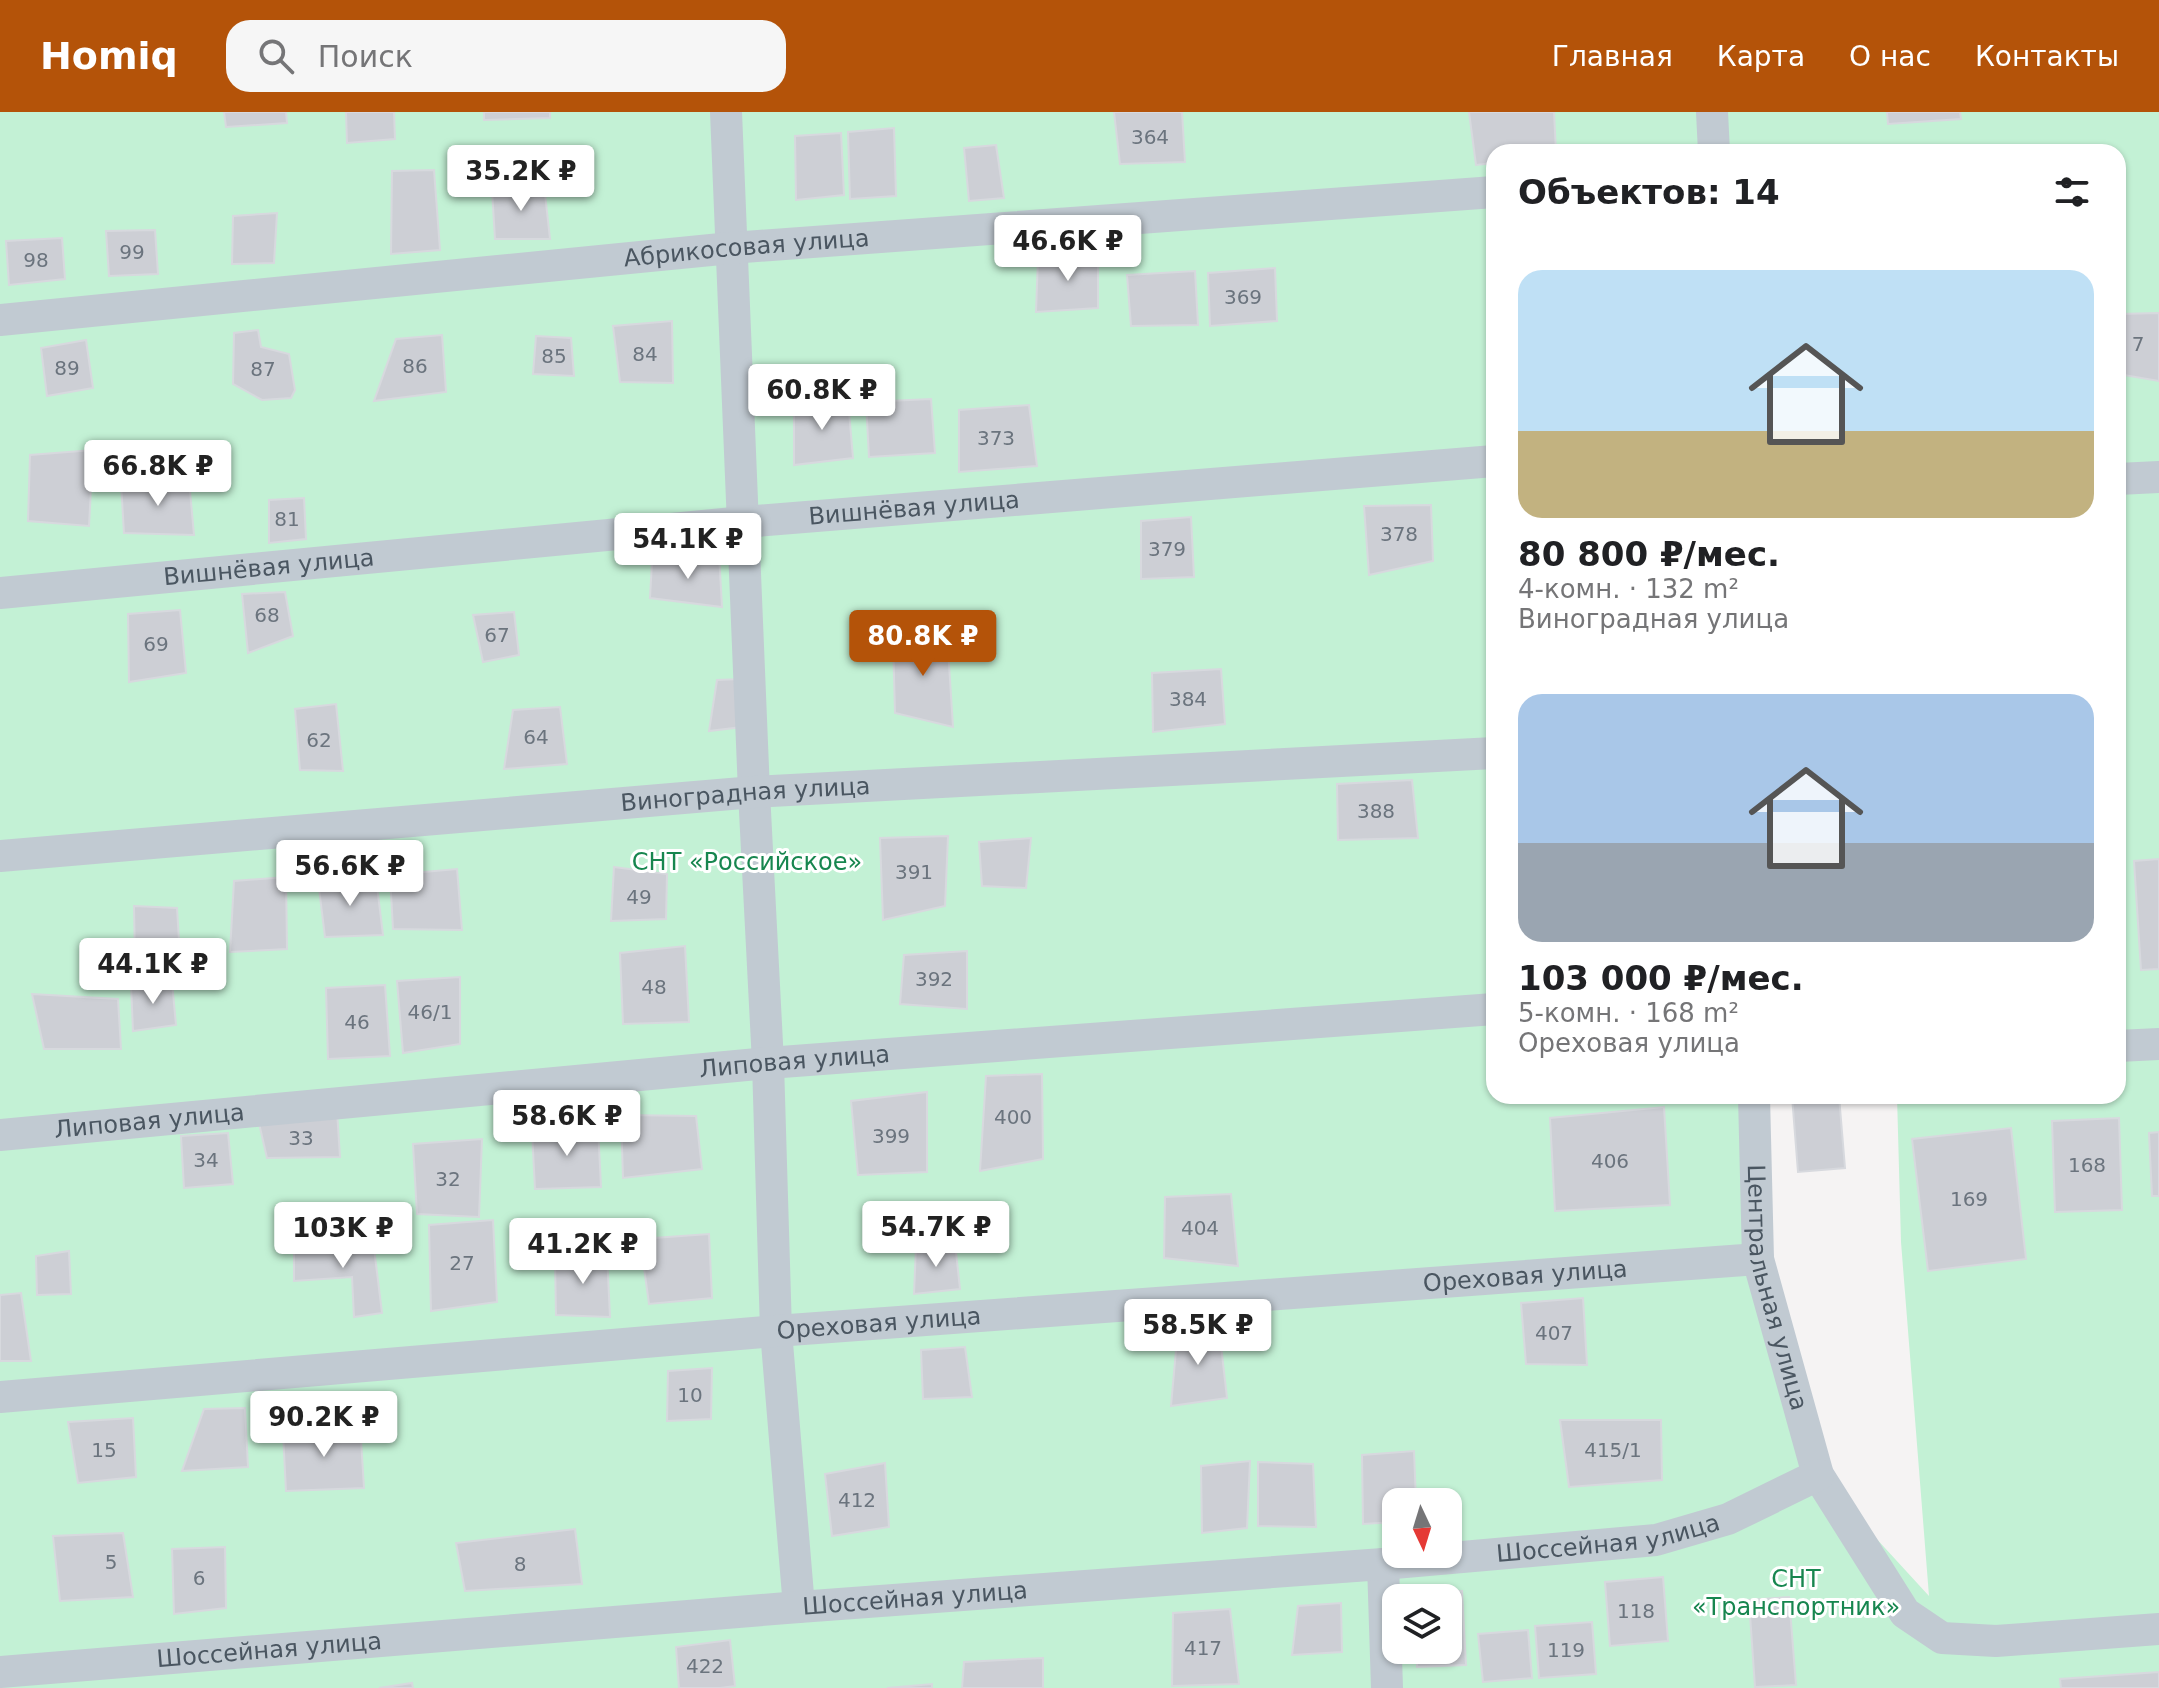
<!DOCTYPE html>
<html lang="ru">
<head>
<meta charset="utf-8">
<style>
	:root { --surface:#fff; --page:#f6f6f6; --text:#202124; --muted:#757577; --accent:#b45309 }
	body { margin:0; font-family:"DejaVu Sans",sans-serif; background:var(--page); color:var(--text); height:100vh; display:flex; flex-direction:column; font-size:30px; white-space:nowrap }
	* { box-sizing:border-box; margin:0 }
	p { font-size:26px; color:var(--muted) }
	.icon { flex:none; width:44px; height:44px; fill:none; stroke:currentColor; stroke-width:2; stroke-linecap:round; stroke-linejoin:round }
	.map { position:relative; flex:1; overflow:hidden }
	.side { position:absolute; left:1486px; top:32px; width:640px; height:960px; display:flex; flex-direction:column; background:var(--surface); border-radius:24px; box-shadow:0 2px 6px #0004 }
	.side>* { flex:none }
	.needle { width:52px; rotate:176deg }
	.fabs { position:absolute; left:1382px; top:1376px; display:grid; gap:16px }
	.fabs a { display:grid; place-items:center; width:80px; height:80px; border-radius:16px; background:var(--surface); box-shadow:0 2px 6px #0004; font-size:40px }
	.price { position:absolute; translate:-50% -68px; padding:0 18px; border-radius:8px; background:#fff; color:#222; font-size:26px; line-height:52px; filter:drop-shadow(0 2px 4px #0008) }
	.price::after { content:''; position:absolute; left:50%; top:48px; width:24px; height:18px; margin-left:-12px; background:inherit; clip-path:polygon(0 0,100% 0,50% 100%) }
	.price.current { background:var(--accent); color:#fff }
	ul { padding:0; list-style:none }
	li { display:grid; align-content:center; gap:16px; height:424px; padding:0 32px }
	li span { display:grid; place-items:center; height:248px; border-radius:24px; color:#555 }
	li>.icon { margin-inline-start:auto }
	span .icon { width:144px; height:144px; fill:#fffc; stroke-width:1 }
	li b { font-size:34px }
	h2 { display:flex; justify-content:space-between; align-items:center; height:96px; padding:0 32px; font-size:34px }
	header { display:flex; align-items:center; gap:48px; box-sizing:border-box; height:112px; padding:0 40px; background:var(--accent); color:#fff }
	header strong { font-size:38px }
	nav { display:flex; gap:44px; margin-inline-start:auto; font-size:28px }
	.search { width:560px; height:72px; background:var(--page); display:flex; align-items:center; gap:20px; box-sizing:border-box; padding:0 28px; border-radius:24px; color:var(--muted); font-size:30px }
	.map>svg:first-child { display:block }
	.green { fill:#c3f1d5; fill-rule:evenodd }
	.building { fill:#cdcfd5; stroke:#d7d9de; stroke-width:2 }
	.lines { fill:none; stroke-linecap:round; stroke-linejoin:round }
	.minor { stroke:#c1cad2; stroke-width:32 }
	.labels { text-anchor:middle; stroke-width:6; stroke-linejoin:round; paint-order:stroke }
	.number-label { font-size:20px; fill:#6b747e }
	.street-label { font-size:24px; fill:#4a5661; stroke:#fff }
	.park-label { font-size:24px; fill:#17864f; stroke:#fff }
</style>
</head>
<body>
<header>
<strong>Homiq</strong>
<div class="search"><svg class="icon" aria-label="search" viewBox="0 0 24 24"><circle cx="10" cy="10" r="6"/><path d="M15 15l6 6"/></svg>Поиск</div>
<nav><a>Главная</a><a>Карта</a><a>О нас</a><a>Контакты</a></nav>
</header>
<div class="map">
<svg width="2159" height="1576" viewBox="0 0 2159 1576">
	<rect width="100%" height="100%" fill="#f5f3f3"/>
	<path class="green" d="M 0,0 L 2159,0 L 2159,1576 L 0,1576 ZM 1494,40 L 2118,40 L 2118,984 L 1897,984 L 1901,1130 L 1929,1484 L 1818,1363 L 1758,1147 L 1754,984 L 1494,984 ZM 1396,1390 L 1448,1390 L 1448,1442 L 1396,1442 ZM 1396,1486 L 1448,1486 L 1448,1538 L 1396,1538 Z"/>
	<path class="building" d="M 224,0 L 286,0 L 287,11 L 226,15 Z
		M 346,0 L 394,0 L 395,27 L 347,31 Z
		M 484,0 L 550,0 L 550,6 L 484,8 Z
		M 1114,0 L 1182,0 L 1185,50 L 1120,52 Z
		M 1469,0 L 1554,0 L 1556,40 L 1494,40 L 1494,51 L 1476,53 Z
		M 1887,0 L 1960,0 L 1961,7 L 1888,12 Z
		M 894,16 L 896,84 L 850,87 L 848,20 Z
		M 841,21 L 844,83 L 796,88 L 795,24 Z
		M 996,33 L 1004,86 L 969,89 L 964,36 Z
		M 434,58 L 440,138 L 391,142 L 392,59 Z
		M 544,73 L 550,127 L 495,127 L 492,78 Z
		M 277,101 L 274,151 L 232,152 L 233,104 Z
		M 155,118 L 158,162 L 109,164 L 106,119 Z
		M 62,126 L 65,167 L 9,173 L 6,129 Z
		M 1098,142 L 1098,196 L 1036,200 L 1038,146 Z
		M 1275,156 L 1277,209 L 1210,214 L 1208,161 Z
		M 1195,159 L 1198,213 L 1131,214 L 1127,163 Z
		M 2159,201 L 2159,269 L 2118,262 L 2118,202 Z
		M 672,209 L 673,271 L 620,270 L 613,214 Z
		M 258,218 L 261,235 L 289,242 L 295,278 L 291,286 L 262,288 L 233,272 L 234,221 Z
		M 442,223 L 446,280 L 374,289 L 396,227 Z
		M 536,224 L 571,226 L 574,264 L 533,262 Z
		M 86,228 L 93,276 L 47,284 L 41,236 Z
		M 931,287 L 935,341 L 869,345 L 866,290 Z
		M 848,288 L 853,346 L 794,353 L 794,293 Z
		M 1029,293 L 1037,354 L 959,360 L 959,298 Z
		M 93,338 L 89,414 L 28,409 L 30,343 Z
		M 189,368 L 194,423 L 124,421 L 121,371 Z
		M 304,386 L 306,427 L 269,431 L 269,388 Z
		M 1431,393 L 1433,449 L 1369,463 L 1364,394 Z
		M 1191,405 L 1194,465 L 1141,467 L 1141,409 Z
		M 719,442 L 722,495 L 650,486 L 652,450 Z
		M 285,480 L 293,524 L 248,541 L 242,482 Z
		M 180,498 L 186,561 L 129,570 L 128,502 Z
		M 514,500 L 519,543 L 483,550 L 473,503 Z
		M 947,521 L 953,615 L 895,601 L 893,526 Z
		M 1221,557 L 1225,612 L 1153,620 L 1152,561 Z
		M 742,567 L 742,615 L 709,619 L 717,568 Z
		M 336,592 L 343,659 L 300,658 L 295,597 Z
		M 560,595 L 567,652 L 504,657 L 513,598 Z
		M 1412,668 L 1418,726 L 1338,728 L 1337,672 Z
		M 948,724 L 945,794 L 883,808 L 880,726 Z
		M 1031,726 L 1026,776 L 982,774 L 979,730 Z
		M 2159,747 L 2159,857 L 2141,858 L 2134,749 Z
		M 614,755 L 667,762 L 666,807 L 611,809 Z
		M 457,757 L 462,818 L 393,817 L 390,763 Z
		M 286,765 L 287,837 L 230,840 L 234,769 Z
		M 376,766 L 383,823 L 325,825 L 318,768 Z
		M 134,794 L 177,796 L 180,845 L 135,849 Z
		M 685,834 L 689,910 L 623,912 L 620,841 Z
		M 967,839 L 967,897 L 900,892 L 904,843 Z
		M 460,865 L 460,932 L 403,941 L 397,869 Z
		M 172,870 L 176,913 L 133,919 L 131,873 Z
		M 385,873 L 390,944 L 328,947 L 326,876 Z
		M 32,882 L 118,887 L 121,937 L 44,937 Z
		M 1042,962 L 1043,1047 L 980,1059 L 986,964 Z
		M 927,980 L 927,1060 L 858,1063 L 851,989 Z
		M 1792,984 L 1839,984 L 1845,1056 L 1798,1060 Z
		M 1664,995 L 1670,1093 L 1555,1099 L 1550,1006 Z
		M 337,999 L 340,1045 L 267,1046 L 258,1007 Z
		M 621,1003 L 696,1004 L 702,1057 L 623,1066 Z
		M 2119,1006 L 2122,1098 L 2055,1100 L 2052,1009 Z
		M 598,1015 L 601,1075 L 535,1077 L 532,1019 Z
		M 2011,1016 L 2026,1147 L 1928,1159 L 1912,1027 Z
		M 2159,1020 L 2159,1084 L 2152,1084 L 2149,1021 Z
		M 228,1021 L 233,1072 L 184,1076 L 181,1024 Z
		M 482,1027 L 479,1105 L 417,1102 L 413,1032 Z
		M 1231,1082 L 1238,1154 L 1164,1146 L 1165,1085 Z
		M 493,1108 L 497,1190 L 431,1199 L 429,1113 Z
		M 709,1122 L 712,1186 L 649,1192 L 640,1127 Z
		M 373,1128 L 382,1201 L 354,1205 L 352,1165 L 294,1169 L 294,1134 Z
		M 955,1131 L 960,1177 L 914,1182 L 916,1134 Z
		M 69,1139 L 71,1182 L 37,1183 L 36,1144 Z
		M 607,1142 L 610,1205 L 556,1203 L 555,1147 Z
		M 21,1181 L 31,1249 L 0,1249 L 0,1183 Z
		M 1583,1186 L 1587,1253 L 1526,1252 L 1521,1191 Z
		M 1178,1216 L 1219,1216 L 1227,1286 L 1171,1294 Z
		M 965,1235 L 972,1285 L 923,1287 L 921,1238 Z
		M 712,1256 L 711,1307 L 667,1309 L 668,1259 Z
		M 245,1296 L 248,1355 L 182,1359 L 204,1297 Z
		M 133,1306 L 136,1365 L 78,1371 L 68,1310 Z
		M 1560,1308 L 1661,1308 L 1662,1368 L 1569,1375 Z
		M 360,1312 L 364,1376 L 286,1379 L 283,1321 Z
		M 1414,1339 L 1416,1390 L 1396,1390 L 1396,1410 L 1363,1412 L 1362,1343 Z
		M 1250,1349 L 1247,1416 L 1202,1421 L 1201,1354 Z
		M 1258,1350 L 1313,1352 L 1316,1415 L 1258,1414 Z
		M 885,1351 L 889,1415 L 832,1424 L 825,1362 Z
		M 575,1417 L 582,1472 L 465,1479 L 456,1431 Z
		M 123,1421 L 133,1485 L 60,1489 L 53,1424 Z
		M 225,1435 L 226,1496 L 174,1502 L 172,1437 Z
		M 1663,1465 L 1668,1529 L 1610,1534 L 1605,1470 Z
		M 1462,1479 L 1466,1553 L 1417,1555 L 1417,1538 L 1448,1538 L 1448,1486 L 1414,1486 L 1414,1481 Z
		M 1789,1485 L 1796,1573 L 1755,1575 L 1749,1488 Z
		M 1341,1491 L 1342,1540 L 1292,1543 L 1298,1494 Z
		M 1230,1497 L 1239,1572 L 1172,1574 L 1173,1501 Z
		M 1592,1510 L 1596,1562 L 1539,1566 L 1535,1514 Z
		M 1528,1518 L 1532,1566 L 1483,1570 L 1478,1522 Z
		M 730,1528 L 735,1574 L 720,1576 L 679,1576 L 676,1535 Z
		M 1043,1546 L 1043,1576 L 962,1576 L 964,1550 Z
		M 2159,1560 L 2159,1576 L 2061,1576 L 2060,1567 Z
		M 412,1571 L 413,1576 L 379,1576 Z
		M 932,1572 L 932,1576 L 887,1576 Z"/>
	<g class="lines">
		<g class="minor">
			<path d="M 726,0 L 754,680 L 768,951 L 776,1219 L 799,1495"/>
			<path d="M 1712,0 L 1714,40"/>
			<path id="s1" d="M 0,208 L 731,136 L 1494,80"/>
			<path d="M 2118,367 L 2159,365"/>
			<path id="s2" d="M 0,481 L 744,410 L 1494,349"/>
			<path id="s3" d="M 0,744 L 754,680 L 1494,641"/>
			<path d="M 2118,934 L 2159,932"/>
			<path id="s4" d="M 1754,984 L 1758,1147 L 1818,1363 L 1905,1501 L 1942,1526 L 1996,1529 L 2159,1517"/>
			<path id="s5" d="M 0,1023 L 768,951 L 1494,897"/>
			<path id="s6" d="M 0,1285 L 776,1219 L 1758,1147"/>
			<path d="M 1383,1452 L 1387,1576"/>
			<path id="s7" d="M 0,1560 L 799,1495 L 1383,1452 L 1656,1428 L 1728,1407 L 1818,1363"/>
		</g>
	</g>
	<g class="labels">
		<g class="number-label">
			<text x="1150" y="32">364</text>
			<text x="132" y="147">99</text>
			<text x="36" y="155">98</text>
			<text x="1243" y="192">369</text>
			<text x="2138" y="239">7</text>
			<text x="645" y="249">84</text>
			<text x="554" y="251">85</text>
			<text x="415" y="261">86</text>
			<text x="67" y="263">89</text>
			<text x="263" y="264">87</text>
			<text x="996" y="333">373</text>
			<text x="287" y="414">81</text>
			<text x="1399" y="429">378</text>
			<text x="1167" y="444">379</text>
			<text x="267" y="510">68</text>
			<text x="497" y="530">67</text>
			<text x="156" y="539">69</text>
			<text x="1188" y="594">384</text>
			<text x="536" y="632">64</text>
			<text x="319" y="635">62</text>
			<text x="1376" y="706">388</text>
			<text x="914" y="767">391</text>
			<text x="639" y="792">49</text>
			<text x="934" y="874">392</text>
			<text x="654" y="882">48</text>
			<text x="430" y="907">46/1</text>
			<text x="357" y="917">46</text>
			<text x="1013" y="1012">400</text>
			<text x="891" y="1031">399</text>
			<text x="301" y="1033">33</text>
			<text x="206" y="1055">34</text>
			<text x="1610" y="1056">406</text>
			<text x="2087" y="1060">168</text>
			<text x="448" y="1074">32</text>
			<text x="1969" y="1094">169</text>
			<text x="1200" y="1123">404</text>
			<text x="462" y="1158">27</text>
			<text x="1554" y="1228">407</text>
			<text x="690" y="1290">10</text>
			<text x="104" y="1345">15</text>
			<text x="1613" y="1345">415/1</text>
			<text x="857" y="1395">412</text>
			<text x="111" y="1457">5</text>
			<text x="520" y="1459">8</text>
			<text x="199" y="1473">6</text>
			<text x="1636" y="1506">118</text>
			<text x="1203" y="1543">417</text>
			<text x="1566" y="1545">119</text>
			<text x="705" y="1561">422</text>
		</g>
		<g class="street-label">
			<text dy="8" stroke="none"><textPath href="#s1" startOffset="750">Абрикосовая улица</textPath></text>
			<text dy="8" stroke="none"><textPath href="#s2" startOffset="918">Вишнёвая улица</textPath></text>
			<text dy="8" stroke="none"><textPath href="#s2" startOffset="270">Вишнёвая улица</textPath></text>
			<text dy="8" stroke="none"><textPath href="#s3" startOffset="748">Виноградная улица</textPath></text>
			<text dy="8" stroke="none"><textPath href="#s5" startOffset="798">Липовая улица</textPath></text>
			<text dy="8" stroke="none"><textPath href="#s5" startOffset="150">Липовая улица</textPath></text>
			<text dy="8" stroke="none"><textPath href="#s6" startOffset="1530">Ореховая улица</textPath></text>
			<text dy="8" stroke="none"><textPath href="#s4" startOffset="194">Центральная улица</textPath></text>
			<text dy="8" stroke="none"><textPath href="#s6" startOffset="882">Ореховая улица</textPath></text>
			<text dy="8" stroke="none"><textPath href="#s7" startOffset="1614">Шоссейная улица</textPath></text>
			<text dy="8" stroke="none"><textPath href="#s7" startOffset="918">Шоссейная улица</textPath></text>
			<text dy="8" stroke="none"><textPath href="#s7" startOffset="270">Шоссейная улица</textPath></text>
		</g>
		<g class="park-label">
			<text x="747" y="758">СНТ «Российское»</text>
			<text x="1796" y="1475">СНТ<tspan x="1796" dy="28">«Транспортник»</tspan></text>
		</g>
	</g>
</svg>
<div class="fabs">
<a><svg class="needle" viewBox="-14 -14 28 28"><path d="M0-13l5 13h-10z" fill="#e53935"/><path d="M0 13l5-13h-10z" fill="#757577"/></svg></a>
<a><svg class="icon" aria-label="layers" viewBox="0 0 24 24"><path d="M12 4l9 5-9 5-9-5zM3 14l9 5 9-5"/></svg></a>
</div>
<b class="price" style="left:521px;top:101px">35.2K ₽</b>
<b class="price" style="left:1068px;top:171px">46.6K ₽</b>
<b class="price" style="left:822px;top:320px">60.8K ₽</b>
<b class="price" style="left:158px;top:396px">66.8K ₽</b>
<b class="price" style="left:688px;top:469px">54.1K ₽</b>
<b class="price current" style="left:923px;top:566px">80.8K ₽</b>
<b class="price" style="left:350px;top:796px">56.6K ₽</b>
<b class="price" style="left:153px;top:894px">44.1K ₽</b>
<b class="price" style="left:567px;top:1046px">58.6K ₽</b>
<b class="price" style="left:936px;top:1157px">54.7K ₽</b>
<b class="price" style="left:343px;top:1158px">103K ₽</b>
<b class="price" style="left:583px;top:1174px">41.2K ₽</b>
<b class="price" style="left:1198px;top:1255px">58.5K ₽</b>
<b class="price" style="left:324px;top:1347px">90.2K ₽</b>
<section class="side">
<h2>Объектов: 14<svg class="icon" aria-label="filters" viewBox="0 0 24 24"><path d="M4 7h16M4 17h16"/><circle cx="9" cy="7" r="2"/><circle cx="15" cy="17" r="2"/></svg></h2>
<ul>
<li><span style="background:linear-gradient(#bfe0f5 65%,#c2b280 0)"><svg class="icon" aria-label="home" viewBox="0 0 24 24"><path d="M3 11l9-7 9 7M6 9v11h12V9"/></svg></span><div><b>80 800 ₽/мес.</b><p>4-комн. · 132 m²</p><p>Виноградная улица</p></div></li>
<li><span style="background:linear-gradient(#a9c7e8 60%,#9aa5b1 0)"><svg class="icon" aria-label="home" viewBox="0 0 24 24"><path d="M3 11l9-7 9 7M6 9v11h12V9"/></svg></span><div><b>103 000 ₽/мес.</b><p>5-комн. · 168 m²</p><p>Ореховая улица</p></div></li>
</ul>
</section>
</div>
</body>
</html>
